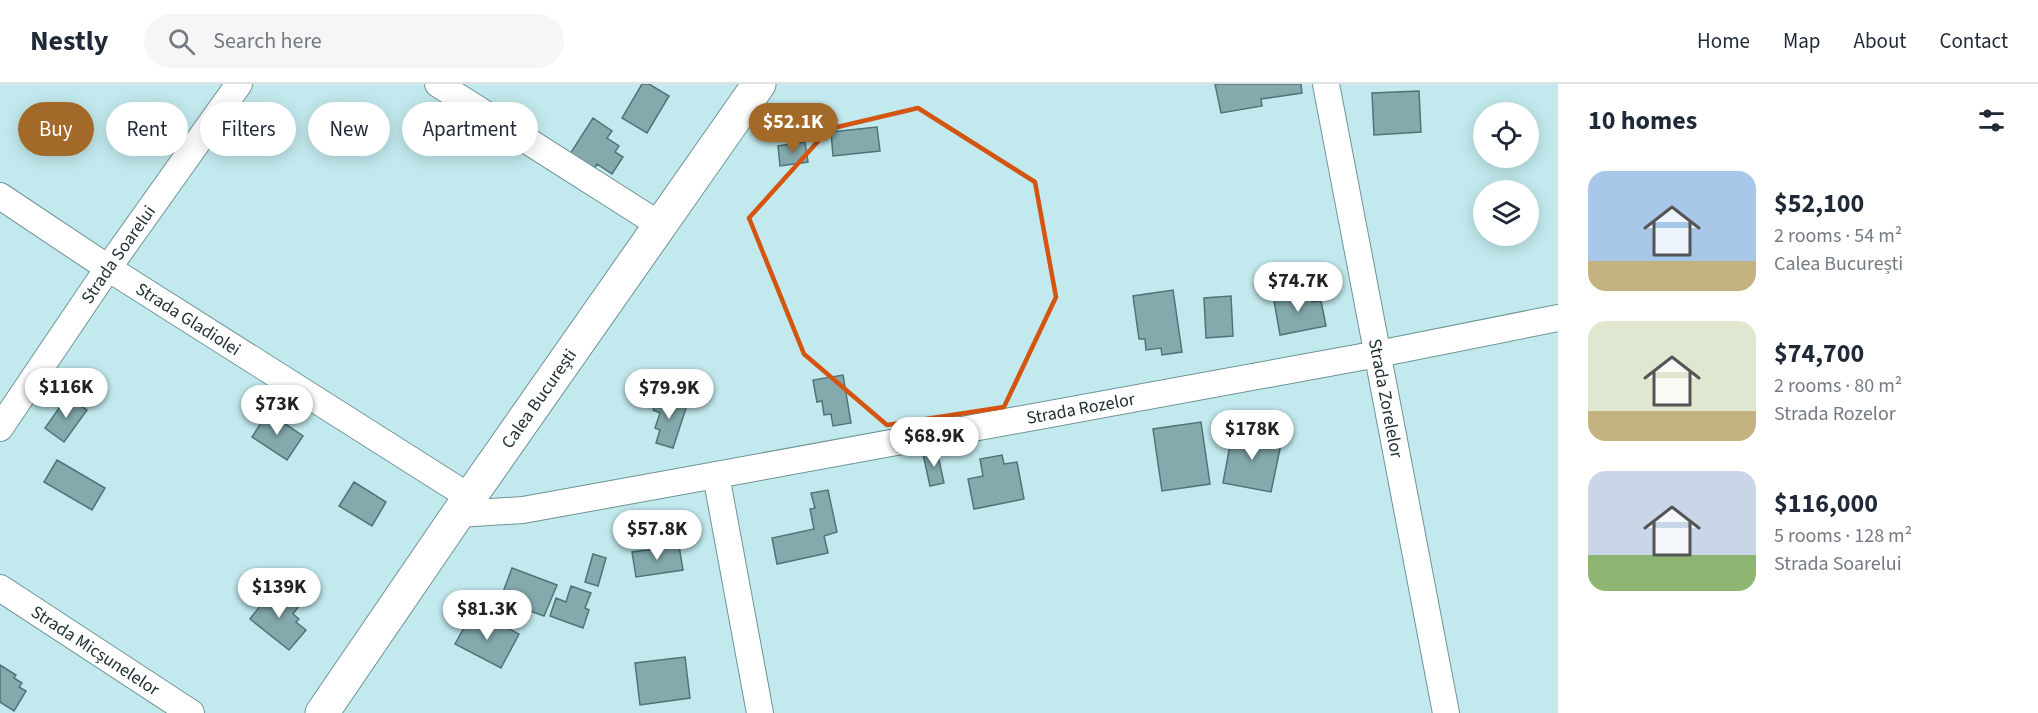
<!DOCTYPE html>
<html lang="en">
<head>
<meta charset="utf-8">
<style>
	:root { --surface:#fff; --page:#f6f6f7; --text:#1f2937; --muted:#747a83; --line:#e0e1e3; --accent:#a36928 }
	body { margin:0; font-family:"Source Sans 3",sans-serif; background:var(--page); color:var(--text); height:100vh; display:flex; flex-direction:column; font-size:22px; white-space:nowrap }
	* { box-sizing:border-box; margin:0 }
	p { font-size:20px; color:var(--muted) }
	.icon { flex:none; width:33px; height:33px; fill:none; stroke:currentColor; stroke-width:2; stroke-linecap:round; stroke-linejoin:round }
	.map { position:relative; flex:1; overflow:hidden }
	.details { display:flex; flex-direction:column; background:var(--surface); width:480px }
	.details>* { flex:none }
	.guide { position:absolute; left:18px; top:18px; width:570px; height:54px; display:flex; gap:12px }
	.controls { position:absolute; left:1473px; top:18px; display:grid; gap:12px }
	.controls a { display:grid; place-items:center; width:66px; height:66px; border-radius:50%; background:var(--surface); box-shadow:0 3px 15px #0003; font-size:30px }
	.price { position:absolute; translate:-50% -51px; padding:0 14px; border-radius:21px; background:#fff; color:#222; font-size:20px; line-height:39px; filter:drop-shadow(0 2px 3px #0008) }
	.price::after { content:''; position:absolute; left:50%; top:36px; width:18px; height:14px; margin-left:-9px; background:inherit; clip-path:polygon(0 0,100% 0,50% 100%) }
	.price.active { background:var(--accent); color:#fff }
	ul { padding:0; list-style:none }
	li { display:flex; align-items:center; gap:18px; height:150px; padding:0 30px }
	li span { display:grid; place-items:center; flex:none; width:168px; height:120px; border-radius:18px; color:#555 }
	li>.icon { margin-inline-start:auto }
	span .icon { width:72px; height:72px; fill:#fffc; stroke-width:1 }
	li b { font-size:26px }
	h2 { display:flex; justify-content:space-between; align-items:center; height:72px; padding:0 30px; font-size:26px }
	.tag { padding:0 21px; border-radius:27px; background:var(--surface); box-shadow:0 3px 15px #0003; font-size:21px; line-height:54px }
	.tag.active { background:var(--accent); color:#fff }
	header { display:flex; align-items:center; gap:36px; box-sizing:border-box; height:84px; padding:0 30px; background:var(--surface); border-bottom:2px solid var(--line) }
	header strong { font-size:28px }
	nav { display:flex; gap:33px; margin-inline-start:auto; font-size:21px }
	.search { width:420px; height:54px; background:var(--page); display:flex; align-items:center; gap:15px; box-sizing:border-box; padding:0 21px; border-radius:33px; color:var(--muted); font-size:22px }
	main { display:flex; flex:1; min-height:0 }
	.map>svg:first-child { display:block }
	.building { fill:#84aaae; stroke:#507477; stroke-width:1.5 }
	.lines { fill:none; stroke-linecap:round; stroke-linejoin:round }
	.street-casing { stroke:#6e9396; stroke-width:28 }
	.primary-casing { stroke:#6e9396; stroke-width:35 }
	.street { stroke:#fff; stroke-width:26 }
	.primary { stroke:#fff; stroke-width:33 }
	.marked { fill:none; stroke:#d45510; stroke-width:4.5; stroke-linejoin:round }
	.labels { text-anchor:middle; stroke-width:6; stroke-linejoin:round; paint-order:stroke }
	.street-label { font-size:18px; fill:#233234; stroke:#c2eaee }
</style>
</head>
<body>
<header>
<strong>Nestly</strong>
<div class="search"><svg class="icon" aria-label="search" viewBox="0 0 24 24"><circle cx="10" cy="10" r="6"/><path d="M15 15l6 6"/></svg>Search here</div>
<nav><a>Home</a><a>Map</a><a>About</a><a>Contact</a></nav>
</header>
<main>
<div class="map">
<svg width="1558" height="629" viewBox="0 0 1558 629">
	<rect width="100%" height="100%" fill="#c2eaee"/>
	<path class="building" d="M 642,0 L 649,0 L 669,12 L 647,49 L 622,34 Z
		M 1215,0 L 1301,0 L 1302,9 L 1261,15 L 1262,22 L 1221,29 Z
		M 1419,7 L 1421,48 L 1374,51 L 1372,9 Z
		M 593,34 L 612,47 L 607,54 L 619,62 L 615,68 L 623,73 L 612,90 L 597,80 L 594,85 L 570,70 Z
		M 877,43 L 880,67 L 833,72 L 831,48 Z
		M 805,58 L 808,78 L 780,82 L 778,62 Z
		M 1173,206 L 1182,268 L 1162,271 L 1161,264 L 1146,266 L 1145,255 L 1139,255 L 1133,212 Z
		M 1296,206 L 1297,212 L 1310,210 L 1312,218 L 1321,217 L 1326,242 L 1280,251 L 1273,211 Z
		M 1231,212 L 1233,252 L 1206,254 L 1204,214 Z
		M 843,291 L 851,339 L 833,342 L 831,330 L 824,331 L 822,317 L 817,318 L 813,296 Z
		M 658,312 L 687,321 L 673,364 L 656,359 L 660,346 L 655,344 L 660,329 L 653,326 Z
		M 67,313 L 87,326 L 64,358 L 45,344 Z
		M 268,328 L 303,352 L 287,376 L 252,353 Z
		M 1201,338 L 1210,400 L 1162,407 L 1153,345 Z
		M 1233,345 L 1282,355 L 1271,408 L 1223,399 Z
		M 937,367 L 944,399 L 930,402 L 923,370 Z
		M 1002,371 L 1004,380 L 1017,378 L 1024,415 L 974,425 L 968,395 L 983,392 L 980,375 Z
		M 57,376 L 105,404 L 92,426 L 44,398 Z
		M 354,398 L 386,418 L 372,442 L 339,422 Z
		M 828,406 L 837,448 L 824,452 L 828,469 L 777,480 L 772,454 L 814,445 L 810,425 L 815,424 L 811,409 Z
		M 679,462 L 683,486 L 636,493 L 632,468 Z
		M 593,470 L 606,474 L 598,502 L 585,498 Z
		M 512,484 L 557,501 L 544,532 L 500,516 Z
		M 571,502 L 591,509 L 585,524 L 589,526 L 583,544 L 550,532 L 556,514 L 566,518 Z
		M 275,503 L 299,522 L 293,530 L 299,535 L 296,538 L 306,546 L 289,566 L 250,535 Z
		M 471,531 L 493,542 L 495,538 L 519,550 L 501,584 L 455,560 Z
		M 685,573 L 690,614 L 640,621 L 635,579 Z
		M 0,581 L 16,591 L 14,594 L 22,599 L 19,603 L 26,607 L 14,627 L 0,618 Z"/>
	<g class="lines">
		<g class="street-casing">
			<g id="street">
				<path d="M 438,0 L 660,141"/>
				<path id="s1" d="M 1326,0 L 1446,629"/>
				<path id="s2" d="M 0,112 L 108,184 L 471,414"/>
				<path id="s3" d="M 0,344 L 108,184 L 239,0"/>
				<path d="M 716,391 L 760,629"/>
				<path id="s4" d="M 458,430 L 523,426 L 716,391 L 1378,270 L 1558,234"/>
				<path id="s5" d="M 0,504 L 191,629"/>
			</g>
		</g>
		<g class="primary-casing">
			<g id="primary">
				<path id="s6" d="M 322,629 L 458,430 L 759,0"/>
			</g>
		</g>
		<use href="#street" class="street"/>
		<use href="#primary" class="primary"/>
	</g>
	<path class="marked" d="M 918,24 L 1035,98 L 1056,213 L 1004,323 L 887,341 L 804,270 L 749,134 L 829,45 Z"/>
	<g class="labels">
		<g class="street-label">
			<text dy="6" stroke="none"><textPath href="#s3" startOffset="210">Strada Soarelui</textPath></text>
			<text dy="6" stroke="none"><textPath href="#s2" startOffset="225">Strada Gladiolei</textPath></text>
			<text dy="6" stroke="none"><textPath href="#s6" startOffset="382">Calea București</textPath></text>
			<text dy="6" stroke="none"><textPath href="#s1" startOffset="320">Strada Zorelelor</textPath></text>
			<text dy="6" stroke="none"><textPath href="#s4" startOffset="632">Strada Rozelor</textPath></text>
			<text dy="6" stroke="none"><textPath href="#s5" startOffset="114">Strada Micșunelelor</textPath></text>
		</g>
	</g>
</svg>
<div class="controls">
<a><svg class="icon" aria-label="locate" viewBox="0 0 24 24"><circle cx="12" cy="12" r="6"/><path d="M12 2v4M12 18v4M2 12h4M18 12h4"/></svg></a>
<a><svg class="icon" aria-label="layers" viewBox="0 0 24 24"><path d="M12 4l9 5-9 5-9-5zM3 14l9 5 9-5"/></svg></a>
</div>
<b class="price active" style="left:793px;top:70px">$52.1K</b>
<b class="price" style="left:1298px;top:229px">$74.7K</b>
<b class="price" style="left:66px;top:335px">$116K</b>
<b class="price" style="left:669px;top:336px">$79.9K</b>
<b class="price" style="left:277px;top:352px">$73K</b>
<b class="price" style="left:1252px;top:377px">$178K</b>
<b class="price" style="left:934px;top:384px">$68.9K</b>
<b class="price" style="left:657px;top:477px">$57.8K</b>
<b class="price" style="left:279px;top:535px">$139K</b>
<b class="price" style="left:487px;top:557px">$81.3K</b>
<div class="guide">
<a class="tag active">Buy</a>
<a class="tag">Rent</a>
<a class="tag">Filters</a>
<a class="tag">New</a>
<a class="tag">Apartment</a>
</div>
</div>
<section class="details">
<h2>10 homes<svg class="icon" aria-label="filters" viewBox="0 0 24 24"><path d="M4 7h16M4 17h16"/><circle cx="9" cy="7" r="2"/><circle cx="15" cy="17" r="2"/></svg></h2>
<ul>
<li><span style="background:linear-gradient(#a9c7e8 75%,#c2b280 0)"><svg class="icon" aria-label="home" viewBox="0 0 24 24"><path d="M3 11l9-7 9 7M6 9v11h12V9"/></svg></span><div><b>$52,100</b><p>2 rooms · 54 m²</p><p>Calea București</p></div></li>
<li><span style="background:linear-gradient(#dfe7d0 75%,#c2b280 0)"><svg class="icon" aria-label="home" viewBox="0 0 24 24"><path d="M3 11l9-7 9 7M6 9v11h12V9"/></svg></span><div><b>$74,700</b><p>2 rooms · 80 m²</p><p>Strada Rozelor</p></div></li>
<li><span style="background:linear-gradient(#c9d6e8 70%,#8fb573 0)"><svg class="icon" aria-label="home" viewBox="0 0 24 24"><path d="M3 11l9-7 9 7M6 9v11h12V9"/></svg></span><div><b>$116,000</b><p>5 rooms · 128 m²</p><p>Strada Soarelui</p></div></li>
</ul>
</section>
</main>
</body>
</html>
